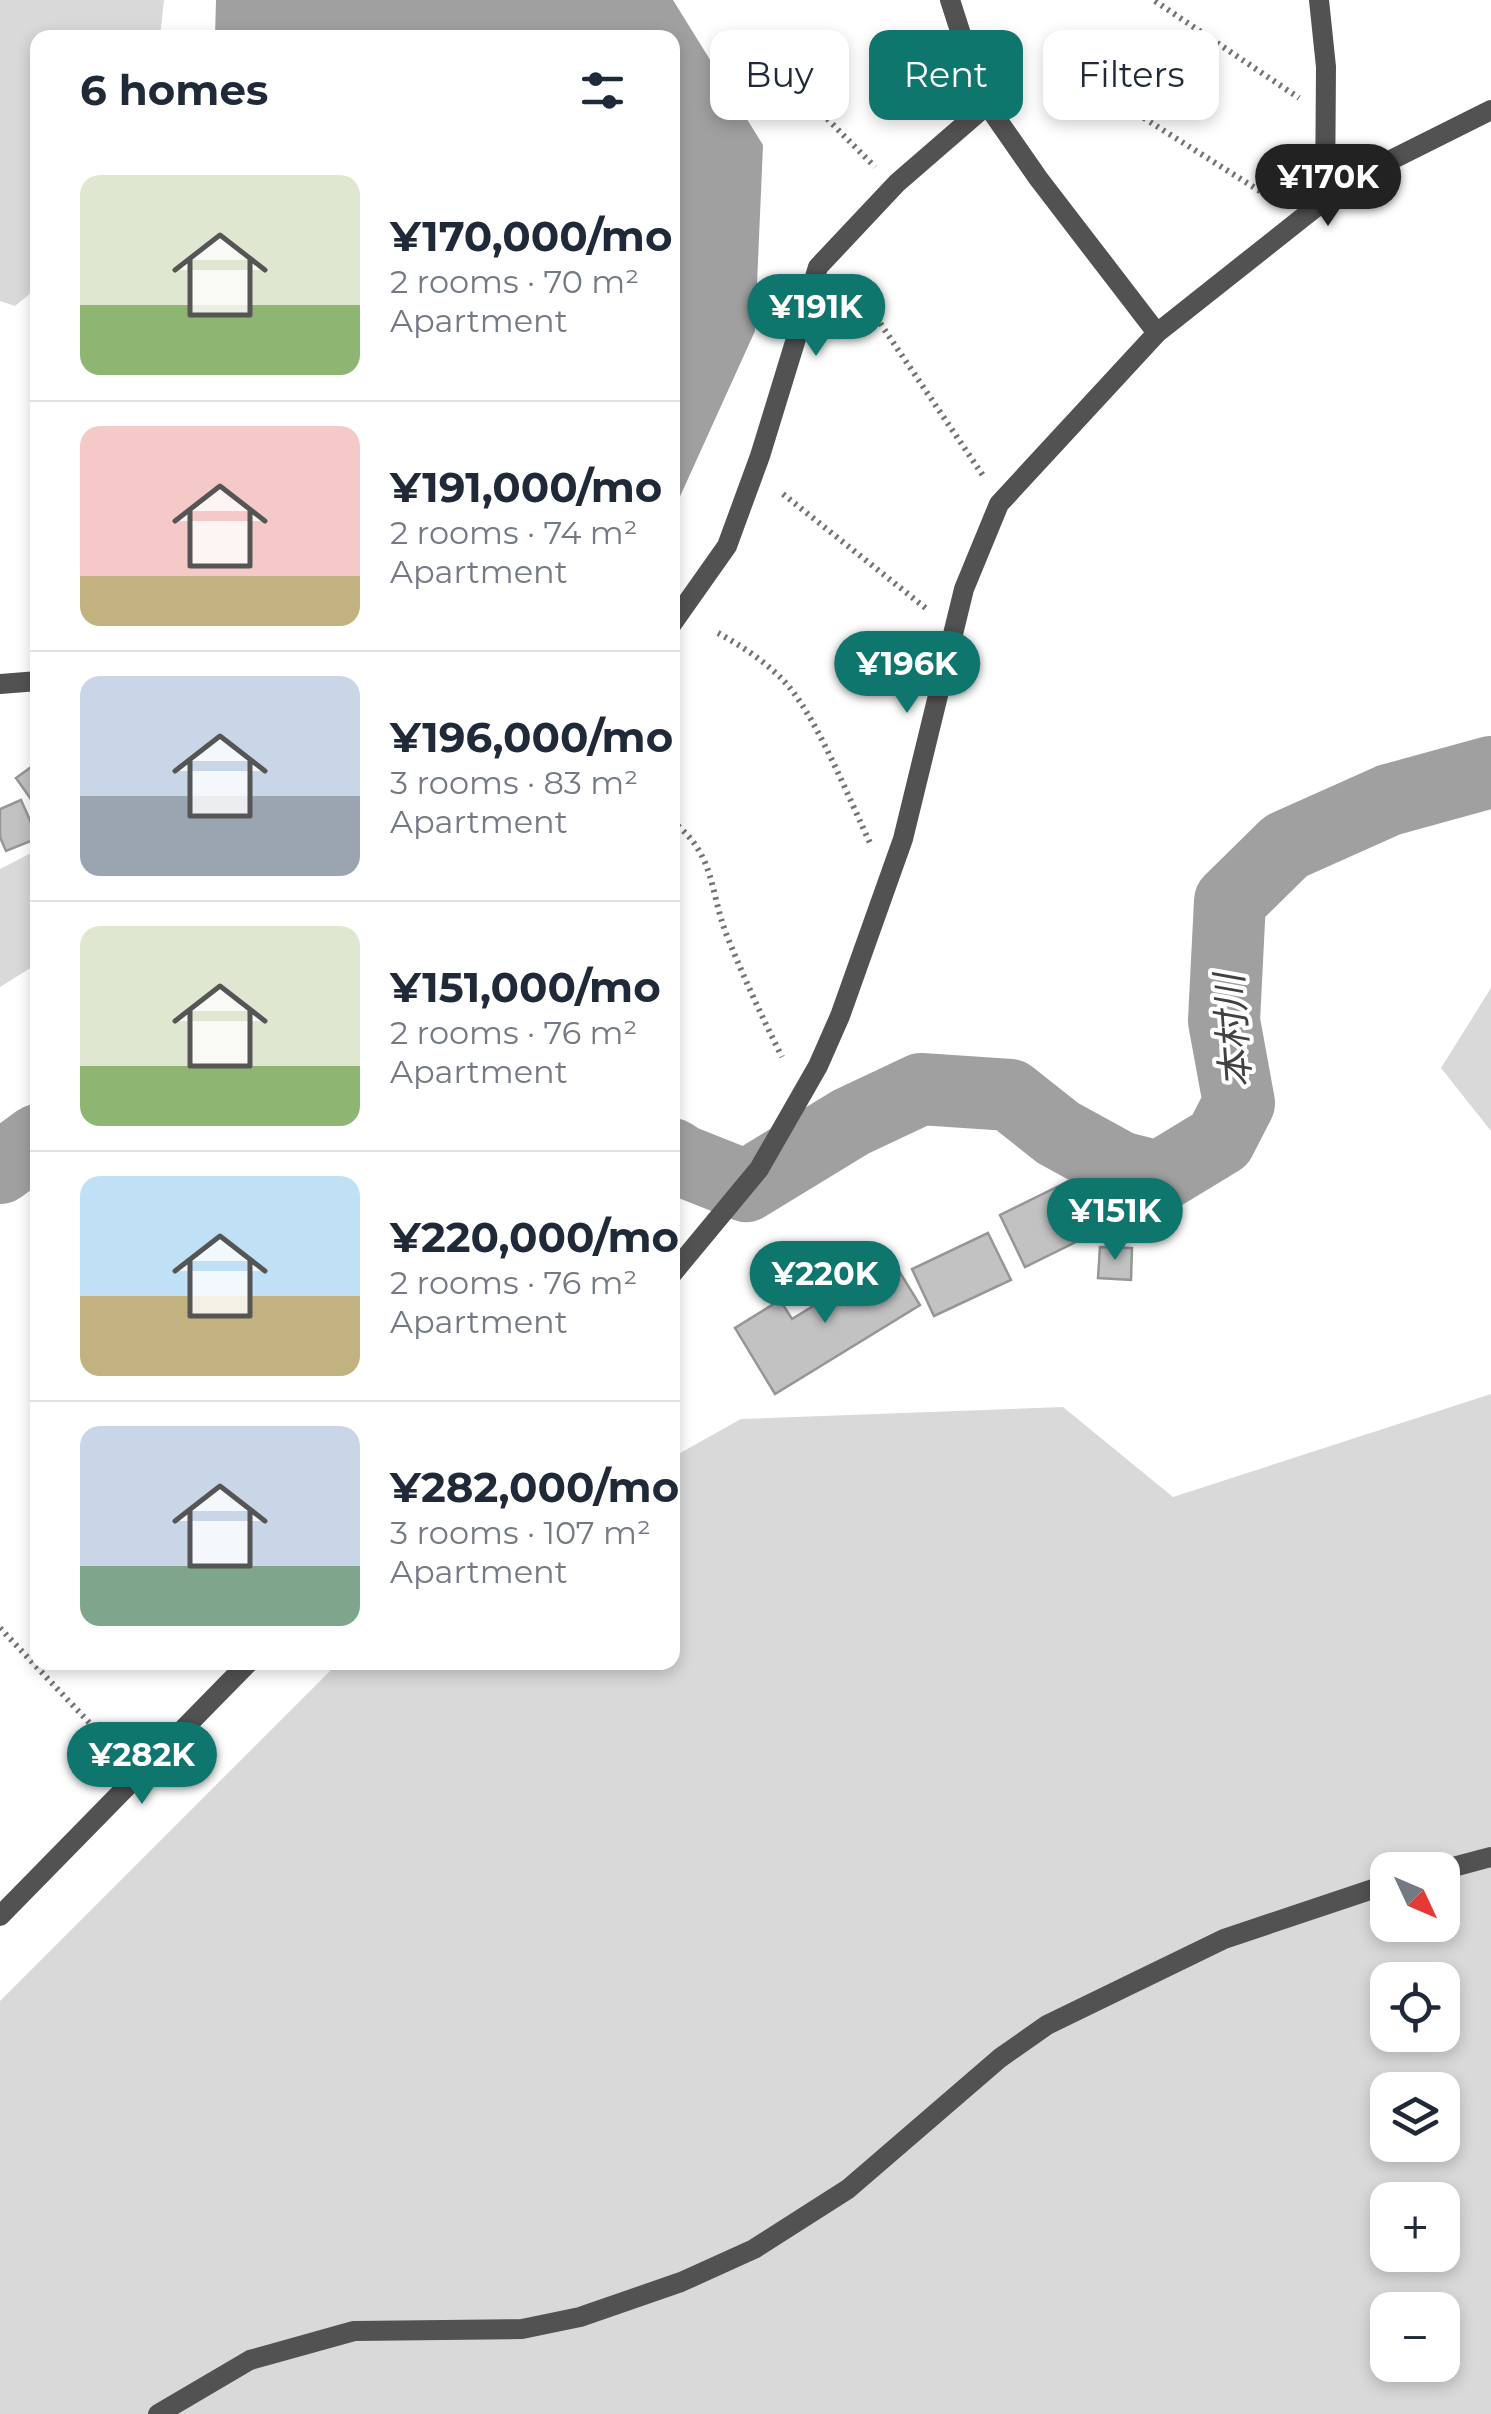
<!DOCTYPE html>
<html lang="en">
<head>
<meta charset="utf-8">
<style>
	:root { --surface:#fff; --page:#f2f2f3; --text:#1f2937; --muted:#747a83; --line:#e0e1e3; --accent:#0f766e }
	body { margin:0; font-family:Montserrat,"Noto Sans JP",sans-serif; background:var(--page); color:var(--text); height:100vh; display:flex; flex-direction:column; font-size:38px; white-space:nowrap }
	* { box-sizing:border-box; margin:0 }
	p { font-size:32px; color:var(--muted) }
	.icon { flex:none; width:55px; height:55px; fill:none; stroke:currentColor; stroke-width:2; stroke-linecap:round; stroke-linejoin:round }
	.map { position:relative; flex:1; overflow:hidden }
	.sheet { position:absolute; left:30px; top:30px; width:650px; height:1640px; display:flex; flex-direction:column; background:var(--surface); border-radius:20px; box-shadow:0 5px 15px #0003 }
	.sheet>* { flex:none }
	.guide { position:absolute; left:710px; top:30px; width:630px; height:90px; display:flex; gap:20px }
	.needle { width:65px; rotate:134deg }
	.buttons { position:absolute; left:1370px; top:1852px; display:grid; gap:20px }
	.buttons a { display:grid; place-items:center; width:90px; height:90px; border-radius:20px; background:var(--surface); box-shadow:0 5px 15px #0003; font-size:50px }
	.price { position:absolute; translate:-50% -85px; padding:0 22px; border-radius:35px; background:var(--accent); color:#fff; font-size:32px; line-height:65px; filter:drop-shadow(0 2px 5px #0008) }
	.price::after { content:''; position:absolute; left:50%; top:60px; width:30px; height:22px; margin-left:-15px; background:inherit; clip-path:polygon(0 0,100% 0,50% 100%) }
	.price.on { background:#222; color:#fff }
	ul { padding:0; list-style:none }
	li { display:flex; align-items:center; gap:30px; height:250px; padding:0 50px }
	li+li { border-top:2px solid var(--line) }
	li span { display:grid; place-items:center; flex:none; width:280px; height:200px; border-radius:20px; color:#555 }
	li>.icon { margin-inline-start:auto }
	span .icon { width:120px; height:120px; fill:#fffc; stroke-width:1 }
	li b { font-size:42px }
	h2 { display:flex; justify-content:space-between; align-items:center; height:120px; padding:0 50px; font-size:42px }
	.pill { padding:0 35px; border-radius:20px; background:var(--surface); box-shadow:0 5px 15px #0003; font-size:35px; line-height:90px }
	.pill.on { background:var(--accent); color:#fff }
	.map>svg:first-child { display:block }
	.green { fill:#d9d9d9; fill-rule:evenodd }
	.water { fill:#a0a0a0 }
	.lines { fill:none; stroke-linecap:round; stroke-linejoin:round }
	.river { stroke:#a0a0a0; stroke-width:72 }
	.building { fill:#c2c2c2; stroke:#969696; stroke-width:2.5 }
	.path { stroke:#747474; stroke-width:6; stroke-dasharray:2.5 5; stroke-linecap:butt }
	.minor { stroke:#525252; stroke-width:20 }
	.labels { text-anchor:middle; stroke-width:8; stroke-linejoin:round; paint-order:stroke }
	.water-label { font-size:38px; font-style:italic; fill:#414141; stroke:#fff }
</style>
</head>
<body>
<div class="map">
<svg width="1491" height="2414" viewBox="0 0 1491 2414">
	<rect width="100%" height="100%" fill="#fff"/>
	<path class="green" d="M 0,0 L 164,0 L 160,37 L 38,38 L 37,288 L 15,306 L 0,301 Z
		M 37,850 L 37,964 L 0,987 L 0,869 Z
		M 1491,988 L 1491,1131 L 1441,1068 Z
		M 1491,1394 L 1491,2414 L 0,2414 L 0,2001 L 338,1663 L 672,1662 L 673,1457 L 741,1419 L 1063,1407 L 1173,1497 ZM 1388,1870 L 1442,1870 L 1442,1925 L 1388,1925 ZM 1388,1980 L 1442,1980 L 1442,2035 L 1388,2035 ZM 1388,2090 L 1442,2090 L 1442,2145 L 1388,2145 ZM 1388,2200 L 1442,2200 L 1442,2255 L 1388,2255 ZM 1388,2310 L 1442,2310 L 1442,2365 L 1388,2365 Z"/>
	<path class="water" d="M 216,0 L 673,0 L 763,145 L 755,331 L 673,512 L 672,38 L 215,37 Z"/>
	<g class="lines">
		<path class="river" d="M 672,1154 L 683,1161 L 746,1186 L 851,1122 L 921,1089 L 1010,1095 L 1058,1133 L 1120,1167 L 1159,1177 L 1220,1140 L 1239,1103 L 1224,1021 L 1230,901 L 1286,846 L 1389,800 L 1491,772
			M 0,1168 L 38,1140"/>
	</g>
	<path class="building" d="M 38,762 L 38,809 L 16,778 Z
		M 21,800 L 38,838 L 6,851 L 0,837 L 0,809 Z
		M 1061,1185 L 1086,1237 L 1025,1267 L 1000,1215 Z
		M 988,1233 L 1011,1280 L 934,1316 L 912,1269 Z
		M 1100,1247 L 1132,1248 L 1131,1280 L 1098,1278 Z
		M 891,1258 L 920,1305 L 775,1394 L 735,1328 L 780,1300 L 792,1319 Z"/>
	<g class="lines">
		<path class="path" d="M 1155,1 L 1299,98
			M 748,39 L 875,167
			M 1112,98 L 1271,198
			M 851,280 L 984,477
			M 783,494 L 928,610
			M 718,633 C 740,645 763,660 782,679 C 815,712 849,799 871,845
			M 672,821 C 716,855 709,890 727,936 C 744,978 762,1017 782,1057
			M 0,1628 L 115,1750"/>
		<path class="minor" d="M 950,0 L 981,96 L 1038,178 L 1157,333
			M 1319,0 L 1326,67 L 1325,200
			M 672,624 L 727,546 L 760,456 L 818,267 L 897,183 L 987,105
			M 0,684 L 38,681
			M 672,1274 L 759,1169 L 818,1066 L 840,1016 L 903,839 L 964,589 L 999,504 L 1157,333 L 1349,181 L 1491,110
			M 1442,1870 L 1491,1857
			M 0,1916 L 249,1662
			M 158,2414 L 250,2360 L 354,2331 L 522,2329 L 580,2317 L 681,2282 L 754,2249 L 848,2189 L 1000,2058 L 1047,2025 L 1224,1939 L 1388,1884"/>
	</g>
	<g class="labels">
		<g class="water-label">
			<text transform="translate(1233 1031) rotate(-94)" y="13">本村川</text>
		</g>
	</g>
</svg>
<div class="buttons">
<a><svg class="needle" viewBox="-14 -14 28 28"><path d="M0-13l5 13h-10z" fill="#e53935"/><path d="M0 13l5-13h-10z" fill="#747a83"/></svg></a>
<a><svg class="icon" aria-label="locate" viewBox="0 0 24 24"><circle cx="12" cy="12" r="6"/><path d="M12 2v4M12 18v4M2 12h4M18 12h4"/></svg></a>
<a><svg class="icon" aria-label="layers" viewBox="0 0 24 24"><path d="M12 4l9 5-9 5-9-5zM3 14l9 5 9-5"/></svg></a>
<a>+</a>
<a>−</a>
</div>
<b class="price on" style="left:1328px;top:229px">¥170K</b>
<b class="price" style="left:816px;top:359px">¥191K</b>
<b class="price" style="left:907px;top:716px">¥196K</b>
<b class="price" style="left:1115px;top:1263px">¥151K</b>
<b class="price" style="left:825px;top:1326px">¥220K</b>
<b class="price" style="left:142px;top:1807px">¥282K</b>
<div class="guide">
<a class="pill">Buy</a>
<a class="pill on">Rent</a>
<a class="pill">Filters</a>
</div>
<section class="sheet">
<h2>6 homes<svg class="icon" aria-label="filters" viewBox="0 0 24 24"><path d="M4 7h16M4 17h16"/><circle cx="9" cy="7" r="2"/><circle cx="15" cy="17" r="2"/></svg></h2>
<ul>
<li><span style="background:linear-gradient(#dfe7d0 65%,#8fb573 0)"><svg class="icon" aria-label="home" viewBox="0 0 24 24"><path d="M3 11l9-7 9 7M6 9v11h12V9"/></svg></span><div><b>¥170,000/mo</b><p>2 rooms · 70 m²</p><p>Apartment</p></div></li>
<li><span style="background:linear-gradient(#f6c9c9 75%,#c2b280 0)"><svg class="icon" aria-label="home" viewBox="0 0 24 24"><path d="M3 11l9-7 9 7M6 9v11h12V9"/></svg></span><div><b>¥191,000/mo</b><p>2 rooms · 74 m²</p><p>Apartment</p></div></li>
<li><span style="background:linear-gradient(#c9d6e8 60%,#9aa5b1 0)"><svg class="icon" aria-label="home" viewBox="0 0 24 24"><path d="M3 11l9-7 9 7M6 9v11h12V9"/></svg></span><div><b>¥196,000/mo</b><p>3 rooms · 83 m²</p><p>Apartment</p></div></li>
<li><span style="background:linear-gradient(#dfe7d0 70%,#8fb573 0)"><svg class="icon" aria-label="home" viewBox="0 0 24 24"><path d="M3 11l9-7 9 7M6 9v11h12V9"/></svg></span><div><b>¥151,000/mo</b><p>2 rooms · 76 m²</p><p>Apartment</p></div></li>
<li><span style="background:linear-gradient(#bfe0f5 60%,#c2b280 0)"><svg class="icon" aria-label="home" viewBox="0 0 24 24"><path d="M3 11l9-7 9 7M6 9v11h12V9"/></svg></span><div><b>¥220,000/mo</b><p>2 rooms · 76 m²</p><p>Apartment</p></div></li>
<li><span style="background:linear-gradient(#c9d6e8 70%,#7fa58c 0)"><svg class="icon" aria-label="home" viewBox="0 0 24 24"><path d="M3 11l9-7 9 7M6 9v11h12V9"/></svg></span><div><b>¥282,000/mo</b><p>3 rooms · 107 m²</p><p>Apartment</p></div></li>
</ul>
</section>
</div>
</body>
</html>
